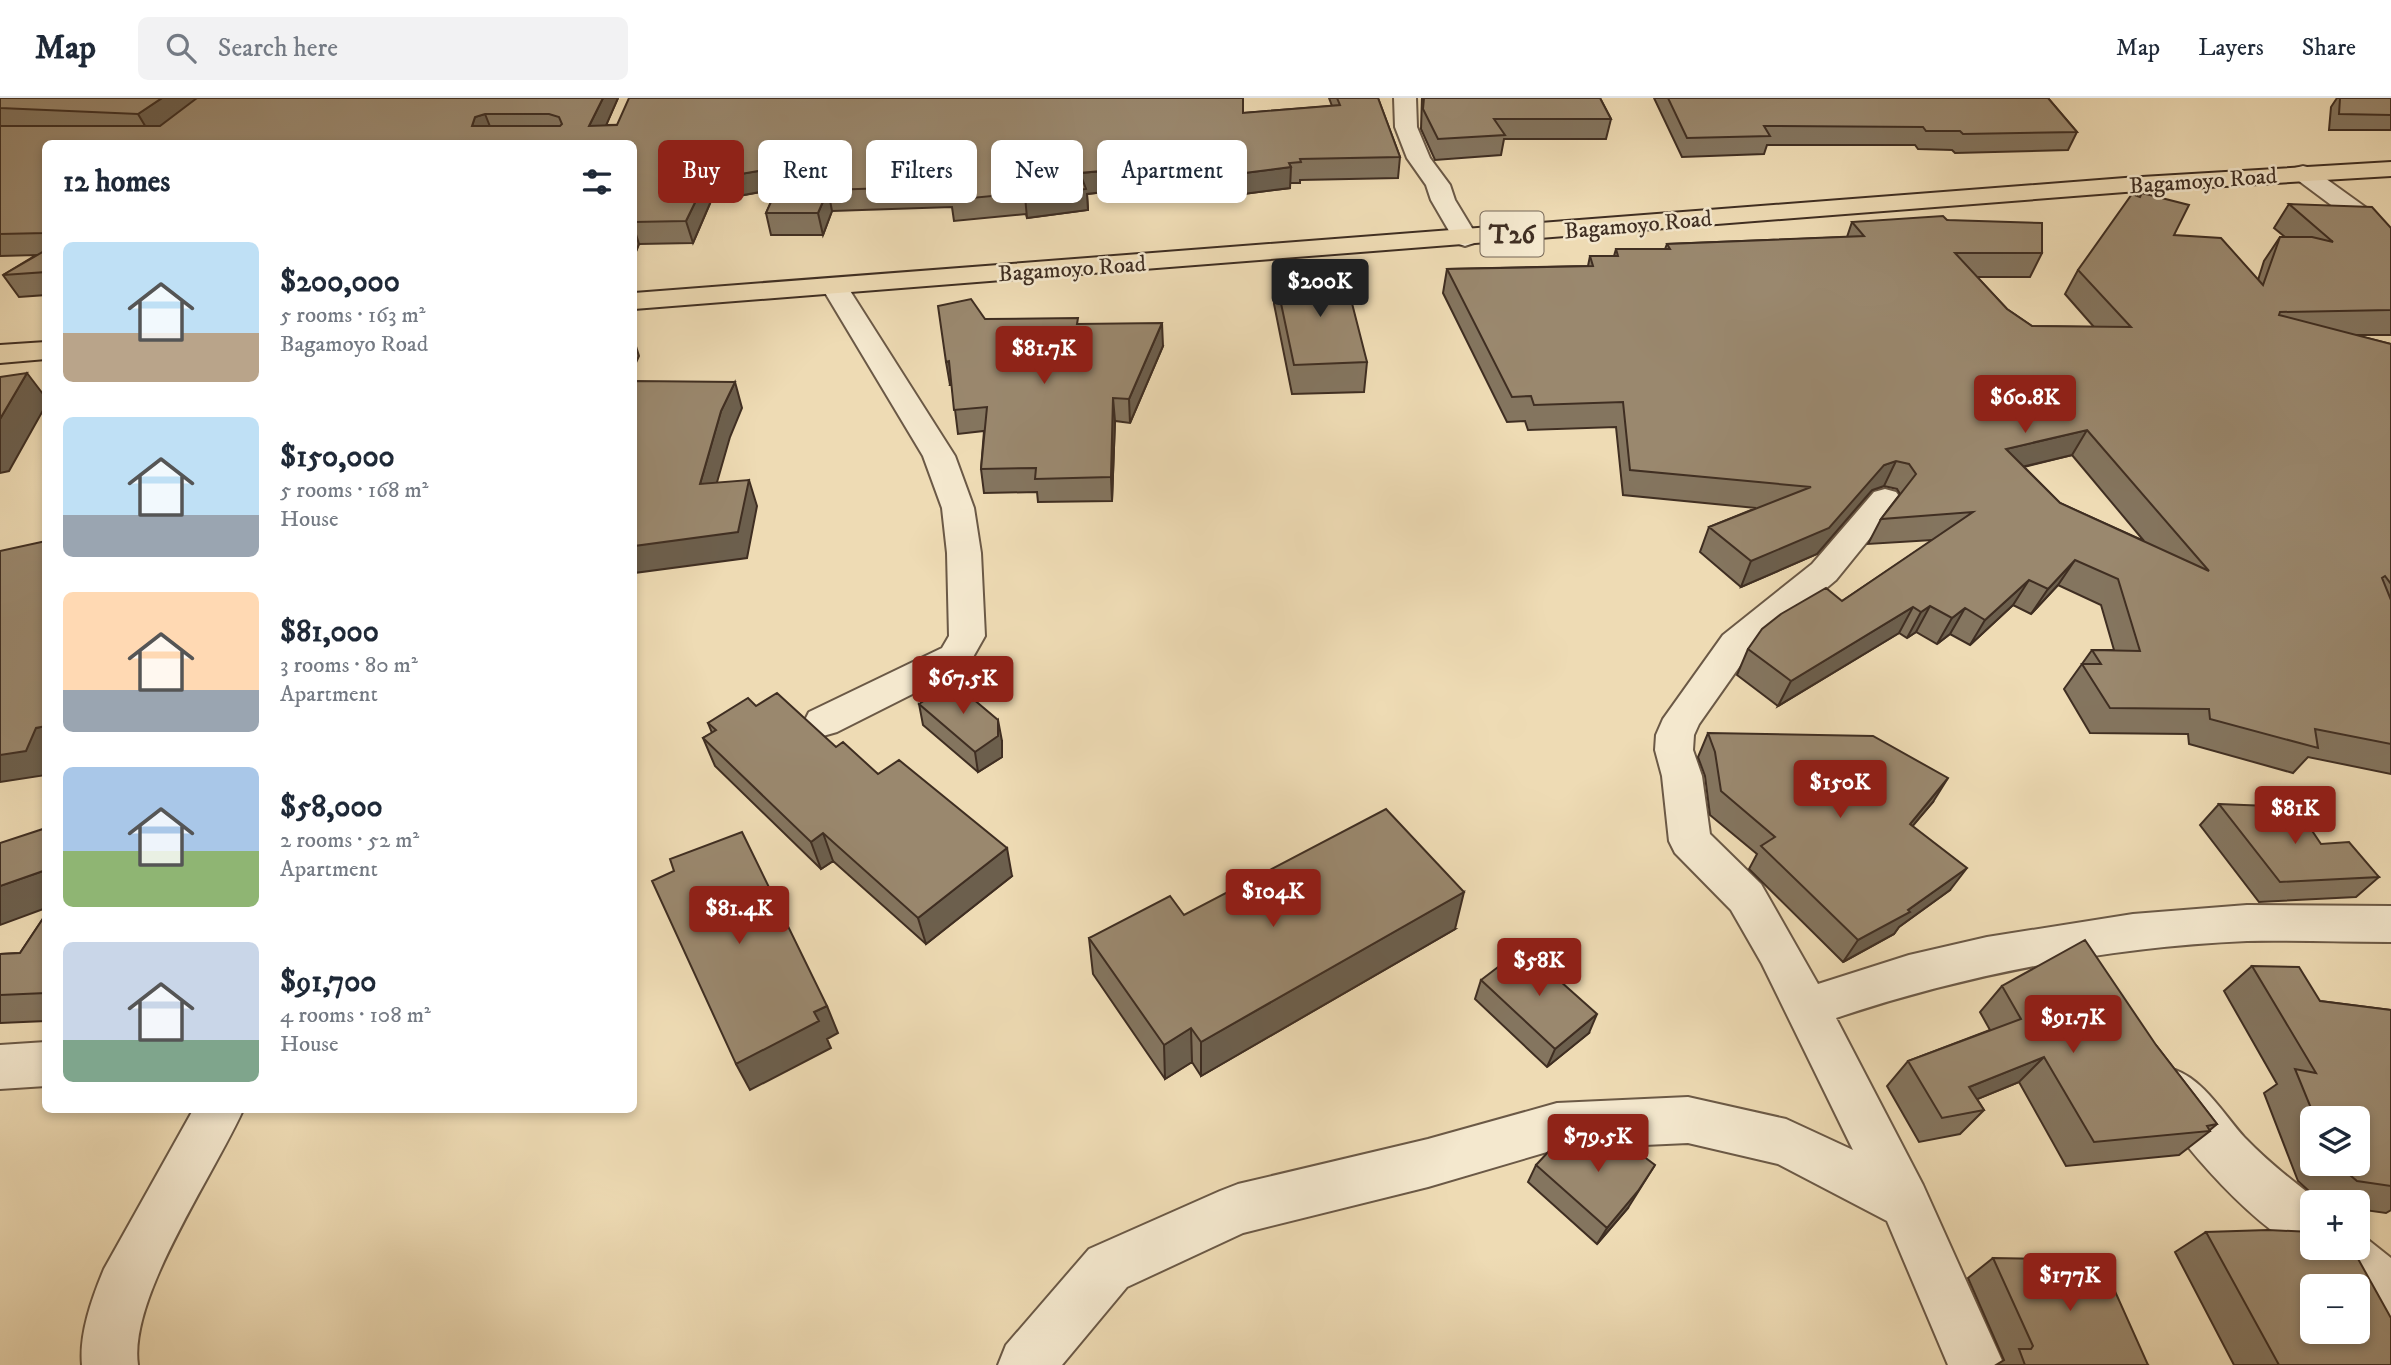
<!DOCTYPE html>
<html lang="en">
<head>
<meta charset="utf-8">
<style>
	:root { --surface:#fff; --page:#f2f2f3; --text:#1f2937; --muted:#747a83; --line:#e0e1e3; --accent:#8f2418 }
	body { margin:0; font-family:"IM FELL DW Pica",serif; background:var(--page); color:var(--text); height:100vh; display:flex; flex-direction:column; font-size:26px; white-space:nowrap }
	* { box-sizing:border-box; margin:0 }
	p { font-size:23px; color:var(--muted) }
	.icon { flex:none; width:38px; height:38px; fill:none; stroke:currentColor; stroke-width:2; stroke-linecap:round; stroke-linejoin:round }
	.map { position:relative; flex:1; overflow:hidden }
	.details { position:absolute; left:42px; top:42px; width:595px; height:973px; display:flex; flex-direction:column; background:var(--surface); border-radius:10px; box-shadow:0 4px 10px #0003 }
	.details>* { flex:none }
	.banner { position:absolute; left:658px; top:42px; width:665px; height:63px; display:flex; gap:14px }
	.controls { position:absolute; left:2300px; top:1008px; display:grid; gap:14px }
	.controls a { display:grid; place-items:center; width:70px; height:70px; border-radius:10px; background:var(--surface); box-shadow:0 4px 10px #0003; font-size:35px }
	.price { position:absolute; translate:-50% -60px; padding:0 16px; border-radius:7px; background:var(--accent); color:#fff; font-size:23px; line-height:46px; filter:drop-shadow(0 2px 4px #0008) }
	.price::after { content:''; position:absolute; left:50%; top:42px; width:21px; height:16px; margin-left:-10px; background:inherit; clip-path:polygon(0 0,100% 0,50% 100%) }
	.price.active { background:#222; color:#fff }
	ul { padding:0; list-style:none }
	li { display:flex; align-items:center; gap:21px; height:175px; padding:0 21px }
	li span { display:grid; place-items:center; flex:none; width:196px; height:140px; border-radius:10px; color:#555 }
	li>.icon { margin-inline-start:auto }
	span .icon { width:84px; height:84px; fill:#fffc; stroke-width:1 }
	li b { font-size:30px }
	h2 { display:flex; justify-content:space-between; align-items:center; height:84px; padding:0 21px; font-size:30px }
	.pill { padding:0 24px; border-radius:10px; background:var(--surface); box-shadow:0 4px 10px #0003; font-size:24px; line-height:63px }
	.pill.active { background:var(--accent); color:#fff }
	header { display:flex; align-items:center; gap:42px; box-sizing:border-box; height:98px; padding:0 35px; background:var(--surface); border-bottom:2px solid var(--line) }
	header strong { font-size:33px }
	nav { display:flex; gap:38px; margin-inline-start:auto; font-size:24px }
	.search { width:490px; height:63px; background:var(--page); display:flex; align-items:center; gap:18px; box-sizing:border-box; padding:0 24px; border-radius:10px; color:var(--muted); font-size:26px }
	.map>svg:first-child { display:block }
	.lines { fill:none; stroke-linecap:round; stroke-linejoin:round }
	.minor-casing { stroke:#6b5946; stroke-width:4 }
	.trunk-casing { stroke:#3f2e22; stroke-width:4 }
	.minor { fill:#f4e8ce; fill-rule:evenodd }
	.trunk { fill:#eedbb4; fill-rule:evenodd }
	.wall { fill:#84755f; stroke:#3f2e22; stroke-width:2; fill-rule:evenodd }
	.shaded-wall { fill:#6c5f4d; stroke:#3f2e22; stroke-width:2 }
	.building { fill:#9a886e; stroke:#3f2e22; stroke-width:2; fill-rule:evenodd }
	.labels { text-anchor:middle; stroke-width:5; stroke-linejoin:round; paint-order:stroke }
	.far-street-label { font-size:23px; fill:#3f2e22; stroke:#f4e8ce }
	.shield { fill:#f4e8ce; stroke:#756656; stroke-width:2 }
	.shield-label { font-size:26px; font-weight:bold; fill:#3f2e22 }
</style>
</head>
<body>
<header>
<strong>Map</strong>
<div class="search"><svg class="icon" aria-label="search" viewBox="0 0 24 24"><circle cx="10" cy="10" r="6"/><path d="M15 15l6 6"/></svg>Search here</div>
<nav><a>Map</a><a>Layers</a><a>Share</a></nav>
</header>
<div class="map">
<svg width="2391" height="1267" viewBox="0 0 2391 1267">
	<rect width="100%" height="100%" fill="#eedbb4"/>
	<filter id="stains"><feTurbulence type="fractalNoise" baseFrequency=".00286" numOctaves="4"/><feColorMatrix values="0 0 0 0 .2 0 0 0 0 .09 0 0 0 0 .02 0 0 0 .5 -.17"/></filter>
	<radialGradient id="worn" r=".72"><stop offset=".6" stop-color="#630" stop-opacity="0"/><stop offset="1" stop-color="#630" stop-opacity=".3"/></radialGradient>
	<g class="lines">
		<g class="minor-casing">
			<path id="minor" d="M 1394,0 L 1416,0 L 1417,29 L 1430,60 L 1450,87 L 1455,102 L 1478,140 L 1474,145 L 1465,148 L 1456,145 L 1431,102 L 1426,87 L 1407,60 L 1395,29 Z
				M 2303,68 L 2311,70 L 2368,111 L 2391,138 L 2391,162 L 2382,159 L 2350,121 L 2295,80 L 2291,75 L 2295,70 Z
				M 834,180 L 843,182 L 847,188 L 955,358 L 974,410 L 981,455 L 985,538 L 968,568 L 837,634 L 823,638 L 809,634 L 804,624 L 809,614 L 942,550 L 949,538 L 947,455 L 942,410 L 923,358 L 821,188 L 825,182 Z
				M 1885,391 L 1896,394 L 1901,401 L 1896,408 L 1836,482 L 1749,555 L 1699,626 L 1694,637 L 1693,652 L 1702,678 L 1710,736 L 1761,786 L 1818,886 L 1909,857 L 1987,839 L 2133,816 L 2247,807 L 2391,808 L 2391,844 C 2343,844 2295,842 2247,843 C 2109,849 1966,876 1836,920 L 1923,1087 L 2004,1267 L 1948,1267 L 1887,1123 L 1778,1066 L 1688,1045 L 1557,1051 L 1428,1089 L 1243,1135 L 1127,1189 L 1062,1267 L 998,1267 L 1006,1247 L 1089,1151 L 1220,1093 L 1238,1086 L 1428,1041 L 1557,1005 L 1688,999 L 1786,1021 L 1853,1052 L 1762,866 L 1731,812 L 1675,755 L 1669,743 L 1662,678 L 1655,652 L 1656,637 L 1663,621 L 1723,537 L 1812,466 L 1874,394 Z
				M 46,944 L 46,988 L 0,991 L 0,947 Z
				M 2175,972 C 2205,983 2223,1016 2245,1040 C 2268,1064 2294,1084 2320,1104 L 2312,1104 L 2312,1150 L 2357,1150 L 2357,1133 L 2391,1160 L 2391,1221 L 2372,1213 L 2357,1200 L 2357,1188 C 2336,1188 2321,1174 2313,1155 C 2267,1145 2170,1037 2151,994 L 2158,978 Z
				M 193,1012 L 243,1012 C 214,1077 128,1200 138,1267 L 82,1267 C 79,1236 92,1200 104,1171 Z"/>
		</g>
		<g class="trunk-casing">
			<path id="trunk" d="M 2391,64 L 2391,78 L 2125,94 L 634,211 L 634,195 L 2125,80 Z
				M 46,244 L 46,261 L 0,265 L 0,247 Z"/>
		</g>
		<use href="#minor" class="minor"/>
		<use href="#trunk" class="trunk"/>
	</g>
	<path class="wall" d="M 0,0 L 618,0 L 606,27 L 1243,15 L 1332,8 L 1329,0 L 1378,0 L 1400,59 L 1398,80 L 1300,82 L 1300,85 L 1290,85 L 1290,90 L 1205,101 L 1194,85 L 1152,92 L 1149,89 L 1087,96 L 1088,112 L 1027,120 L 1026,116 L 954,123 L 952,109 L 832,113 L 823,137 L 771,137 L 766,115 L 777,91 L 711,103 L 693,145 L 639,146 L 635,156 L 634,156 L 634,46 L 46,46 L 46,197 L 19,199 L 3,177 L 36,157 L 0,158 Z
		M 1422,0 L 1600,0 L 1611,21 L 1606,41 L 1504,41 L 1501,57 L 1435,62 L 1421,31 Z
		M 1654,0 L 2048,0 L 2077,34 L 2068,52 L 1955,55 L 1952,52 L 1918,51 L 1915,47 L 1767,47 L 1764,56 L 1682,59 Z
		M 2337,0 L 2391,0 L 2391,32 L 2329,32 L 2331,9 Z
		M 2289,106 L 2391,130 L 2391,237 L 2355,237 L 2391,246 L 2391,676 L 2308,659 L 2293,675 L 2189,646 L 2188,636 L 2090,635 L 2064,591 L 2092,552 L 2114,552 L 2101,507 L 2058,487 L 2031,516 L 2013,507 L 1970,547 L 1950,536 L 1937,546 L 1916,534 L 1907,540 L 1899,535 L 1778,608 L 1737,577 L 1748,551 L 1842,503 L 1933,442 L 1868,446 L 1881,421 L 1900,396 L 1897,391 L 1884,388 L 1872,392 L 1817,456 L 1741,489 L 1700,454 L 1709,429 L 1756,410 L 1623,397 L 1616,329 L 1528,332 L 1525,323 L 1507,324 L 1443,195 L 1447,171 L 1588,168 L 1590,158 L 1614,158 L 1616,151 L 1665,151 L 1667,146 L 1847,139 L 1852,124 L 1947,122 L 2042,155 L 2030,179 L 1977,179 L 2007,211 L 2032,228 L 2094,229 L 2065,196 L 2078,172 L 2174,137 L 2258,182 L 2264,163 L 2280,139 L 2285,139 L 2274,130 ZM 2072,357 L 2144,443 L 2060,405 L 2024,369 Z
		M 1275,177 L 1367,264 L 1364,294 L 1292,296 L 1274,206 Z
		M 985,221 L 1078,226 L 1163,248 L 1130,325 L 1115,323 L 1112,403 L 1038,404 L 1037,394 L 984,395 L 981,371 L 984,333 L 958,336 L 952,287 L 950,287 Z
		M 919,606 L 1002,643 L 1002,659 L 978,674 L 923,627 Z
		M 756,608 L 836,649 L 878,676 L 1012,778 L 926,846 L 833,763 L 821,771 L 715,668 L 703,640 L 712,635 L 708,625 Z
		M 1708,635 L 1933,704 L 1912,728 L 1950,792 L 1899,829 L 1894,836 L 1843,864 L 1749,771 L 1757,756 L 1710,717 L 1705,678 L 1698,659 Z
		M 2219,706 L 2321,746 L 2379,779 L 2356,799 L 2259,804 L 2200,727 Z
		M 46,816 L 46,923 L 0,925 L 0,856 L 20,855 Z
		M 1184,817 L 1455,831 L 1201,978 L 1192,964 L 1165,981 L 1093,876 L 1089,840 Z
		M 2252,868 L 2320,903 L 2391,912 L 2391,1112 L 2386,1115 L 2357,1111 L 2357,1104 L 2321,1104 L 2298,1083 L 2264,995 L 2277,986 L 2224,893 ZM 2312,1020 L 2357,1020 L 2357,1066 L 2312,1066 Z
		M 1481,882 L 1589,935 L 1547,969 L 1475,901 Z
		M 2002,888 L 2156,947 L 2217,1026 L 2210,1032 L 2210,1033 L 2179,1057 L 2066,1068 L 2019,984 L 1977,1001 L 1984,1012 L 1960,1036 L 1919,1044 L 1887,988 L 1908,963 L 1990,932 L 1980,914 Z
		M 1536,1067 L 1628,1110 L 1597,1146 L 1528,1084 Z
		M 2206,1134 L 2391,1267 L 2234,1267 L 2175,1154 Z
		M 1993,1160 L 2148,1267 L 1996,1267 L 2004,1262 L 1968,1180 Z"/>
	<path class="shaded-wall" d="M 162,0 L 201,0 L 150,36 L 138,16 Z
		M 603,0 L 618,0 L 598,46 L 589,28 Z
		M 485,16 L 493,36 L 472,28 L 475,19 Z
		M 1194,64 L 1194,85 L 1152,92 L 1151,71 Z
		M 787,68 L 792,88 L 711,103 L 693,145 L 686,123 L 706,82 Z
		M 1148,69 L 1149,89 L 1087,96 L 1088,112 L 1027,120 L 1025,98 L 1080,75 Z
		M 1291,69 L 1290,90 L 1205,101 L 1205,80 Z
		M 828,92 L 832,113 L 823,137 L 818,115 Z
		M 634,130 L 639,146 L 635,156 L 634,152 Z
		M 1162,225 L 1163,248 L 1130,325 L 1129,301 Z
		M 634,242 L 639,258 L 634,269 Z
		M 949,263 L 953,287 L 950,287 L 946,264 Z
		M 27,275 L 46,300 L 46,307 L 9,373 L 0,375 L 0,321 Z
		M 735,284 L 742,310 L 730,339 L 709,412 L 700,386 L 721,313 Z
		M 1113,300 L 1115,323 L 1112,403 L 1111,379 Z
		M 2087,332 L 2072,357 L 1992,376 L 2006,351 Z
		M 1896,363 L 1884,388 L 1872,392 L 1817,456 L 1741,489 L 1751,463 L 1884,367 Z
		M 749,382 L 757,408 L 747,460 L 634,475 L 634,448 Z
		M 2075,462 L 2058,487 L 2031,516 L 2048,491 Z
		M 2029,482 L 2013,507 L 1970,547 L 1985,522 Z
		M 1930,508 L 1916,534 L 1907,540 L 1921,514 Z
		M 1913,509 L 1899,535 L 1778,608 L 1791,583 Z
		M 1965,510 L 1950,536 L 1937,546 L 1952,520 Z
		M 998,622 L 1002,643 L 1002,659 L 978,674 L 975,654 Z
		M 46,628 L 46,677 L 0,684 L 0,657 L 36,630 Z
		M 1948,680 L 1933,704 L 1895,749 L 1910,726 Z
		M 823,735 L 833,763 L 821,771 L 811,744 Z
		M 1007,750 L 1012,778 L 926,846 L 918,820 Z
		M 1967,770 L 1950,792 L 1899,829 L 1894,836 L 1843,864 L 1858,842 L 1908,812 Z
		M 46,772 L 46,810 L 0,827 L 0,788 Z
		M 1464,794 L 1455,831 L 1201,978 L 1201,944 Z
		M 827,908 L 838,935 L 827,941 L 831,950 L 750,992 L 736,966 L 814,914 Z
		M 1597,916 L 1589,935 L 1547,969 L 1555,951 Z
		M 1191,930 L 1192,964 L 1165,981 L 1164,947 Z
		M 2044,959 L 2019,984 L 1946,1014 L 1969,989 Z
		M 1655,1067 L 1628,1110 L 1597,1146 L 1607,1130 Z"/>
	<path class="building" d="M 0,0 L 162,0 L 138,16 L 0,10 Z
		M 197,0 L 603,0 L 589,28 L 617,27 L 629,0 L 1243,0 L 1243,15 L 1340,7 L 1337,0 L 1378,0 L 1400,59 L 1300,61 L 1301,64 L 1289,65 L 1291,69 L 1205,80 L 1194,64 L 1151,71 L 1148,69 L 1080,75 L 1086,91 L 1025,98 L 1024,95 L 951,102 L 949,88 L 828,92 L 818,115 L 766,115 L 787,68 L 706,82 L 686,123 L 634,124 L 634,46 L 46,46 L 46,135 L 0,136 L 0,28 L 160,28 ZM 485,16 L 549,16 L 559,19 L 562,26 L 560,28 L 472,28 L 475,19 Z
		M 1424,0 L 1600,0 L 1611,21 L 1494,21 L 1505,37 L 1438,41 L 1423,11 Z
		M 1668,0 L 2048,0 L 2077,34 L 1963,36 L 1960,33 L 1926,33 L 1923,29 L 1764,28 L 1770,38 L 1687,40 Z
		M 2340,0 L 2391,0 L 2391,17 L 2339,16 Z
		M 2142,95 L 2189,107 L 2174,137 L 2221,140 L 2263,187 L 2280,139 L 2312,139 L 2333,144 L 2289,106 L 2372,109 L 2391,130 L 2391,212 L 2280,214 L 2279,217 L 2391,246 L 2391,486 L 2385,478 L 2382,480 L 2391,502 L 2391,646 L 2315,631 L 2318,650 L 2210,621 L 2209,611 L 2110,610 L 2082,566 L 2101,566 L 2092,552 L 2140,553 L 2118,481 L 2075,462 L 2048,491 L 2029,482 L 1985,522 L 1965,510 L 1952,520 L 1930,508 L 1921,514 L 1913,509 L 1791,583 L 1748,551 L 1762,531 L 1781,516 L 1826,490 L 1842,503 L 1973,414 L 1881,421 L 1916,376 L 1909,366 L 1896,363 L 1884,367 L 1829,430 L 1751,463 L 1709,429 L 1811,389 L 1630,372 L 1623,304 L 1534,307 L 1531,298 L 1512,299 L 1447,171 L 1593,168 L 1590,158 L 1618,158 L 1616,151 L 1670,151 L 1667,146 L 1864,138 L 1852,124 L 1943,118 L 1947,122 L 2042,125 L 2042,155 L 1955,155 L 2007,211 L 2032,228 L 2131,229 L 2078,172 L 2132,96 L 2140,99 ZM 2087,332 L 2209,473 L 2060,405 L 2006,351 Z
		M 46,152 L 46,174 L 3,177 Z
		M 1344,174 L 1367,264 L 1294,267 L 1275,177 Z
		M 971,201 L 985,221 L 1078,220 L 1077,226 L 1162,225 L 1129,301 L 1113,300 L 1111,379 L 1035,381 L 1036,370 L 981,371 L 987,309 L 954,312 L 949,263 L 946,264 L 938,208 Z
		M 27,275 L 0,321 L 0,279 Z
		M 634,283 L 735,284 L 721,313 L 700,386 L 749,382 L 738,434 L 634,448 Z
		M 46,443 L 46,628 L 36,630 L 26,653 L 0,657 L 0,453 Z
		M 953,584 L 998,622 L 998,638 L 975,654 L 919,606 Z
		M 777,595 L 836,649 L 843,644 L 878,676 L 899,662 L 1007,750 L 918,820 L 823,735 L 811,744 L 703,640 L 716,632 L 708,625 L 748,600 L 756,608 Z
		M 1708,635 L 1873,638 L 1948,680 L 1910,726 L 1967,770 L 1908,812 L 1910,814 L 1858,842 L 1761,748 L 1775,739 L 1721,693 L 1715,654 Z
		M 2219,706 L 2296,709 L 2321,746 L 2349,744 L 2379,779 L 2280,784 Z
		M 1386,711 L 1464,794 L 1201,944 L 1191,930 L 1164,947 L 1089,840 L 1170,798 L 1184,817 Z
		M 46,730 L 46,772 L 0,788 L 0,745 Z
		M 742,734 L 827,908 L 814,914 L 819,923 L 736,966 L 652,783 L 674,773 L 670,761 Z
		M 46,816 L 46,895 L 0,897 L 0,856 L 20,855 Z
		M 2085,842 L 2156,947 L 2217,1026 L 2207,1028 L 2210,1033 L 2094,1044 L 2044,959 L 1969,989 L 1984,1012 L 1942,1020 L 1908,963 L 2021,921 L 2002,888 Z
		M 1523,850 L 1597,916 L 1555,951 L 1481,882 Z
		M 2252,868 L 2299,869 L 2320,903 L 2391,912 L 2391,1088 L 2357,1083 L 2337,1066 L 2357,1066 L 2357,1020 L 2315,1020 L 2295,971 L 2316,975 Z
		M 1611,1034 L 1655,1067 L 1638,1093 L 1607,1130 L 1536,1067 L 1564,1037 L 1570,1036 L 1594,1056 Z
		M 2268,1132 L 2312,1134 L 2312,1150 L 2352,1150 L 2391,1220 L 2391,1267 L 2279,1267 L 2206,1134 ZM 2312,1188 L 2357,1188 L 2357,1234 L 2312,1234 Z
		M 1993,1160 L 2101,1162 L 2148,1267 L 2025,1267 L 2019,1251 L 2031,1251 L 2033,1248 Z"/>
	<g class="labels">
		<g class="far-street-label">
			<text transform="translate(2203 82) rotate(-4)" y="8">Bagamoyo Road</text>
			<text transform="translate(1638 126) rotate(-5)" y="8">Bagamoyo Road</text>
			<text transform="translate(1072 170) rotate(-4)" y="8">Bagamoyo Road</text>
		</g>
		<rect class="shield" x="1480.5" y="113.5" width="63" height="45" rx="5"/>
		<g class="shield-label">
			<text x="1512" y="145">T26</text>
		</g>
	</g>
	<rect width="100%" height="100%" filter="url(#stains)"/>
	<rect width="100%" height="100%" fill="url(#worn)"/>
</svg>
<div class="controls">
<a><svg class="icon" aria-label="layers" viewBox="0 0 24 24"><path d="M12 4l9 5-9 5-9-5zM3 14l9 5 9-5"/></svg></a>
<a>+</a>
<a>−</a>
</div>
<b class="price active" style="left:1320px;top:221px">$200K</b>
<b class="price" style="left:1044px;top:288px">$81.7K</b>
<b class="price" style="left:2025px;top:337px">$60.8K</b>
<b class="price" style="left:963px;top:618px">$67.5K</b>
<b class="price" style="left:1840px;top:722px">$150K</b>
<b class="price" style="left:2295px;top:748px">$81K</b>
<b class="price" style="left:1273px;top:831px">$104K</b>
<b class="price" style="left:739px;top:848px">$81.4K</b>
<b class="price" style="left:1539px;top:900px">$58K</b>
<b class="price" style="left:2073px;top:957px">$91.7K</b>
<b class="price" style="left:1598px;top:1076px">$79.5K</b>
<b class="price" style="left:2070px;top:1215px">$177K</b>
<div class="banner">
<a class="pill active">Buy</a>
<a class="pill">Rent</a>
<a class="pill">Filters</a>
<a class="pill">New</a>
<a class="pill">Apartment</a>
</div>
<section class="details">
<h2>12 homes<svg class="icon" aria-label="filters" viewBox="0 0 24 24"><path d="M4 7h16M4 17h16"/><circle cx="9" cy="7" r="2"/><circle cx="15" cy="17" r="2"/></svg></h2>
<ul>
<li><span style="background:linear-gradient(#bfe0f5 65%,#b9a48a 0)"><svg class="icon" aria-label="home" viewBox="0 0 24 24"><path d="M3 11l9-7 9 7M6 9v11h12V9"/></svg></span><div><b>$200,000</b><p>5 rooms · 163 m²</p><p>Bagamoyo Road</p></div></li>
<li><span style="background:linear-gradient(#bfe0f5 70%,#9aa5b1 0)"><svg class="icon" aria-label="home" viewBox="0 0 24 24"><path d="M3 11l9-7 9 7M6 9v11h12V9"/></svg></span><div><b>$150,000</b><p>5 rooms · 168 m²</p><p>House</p></div></li>
<li><span style="background:linear-gradient(#ffd9b3 70%,#9aa5b1 0)"><svg class="icon" aria-label="home" viewBox="0 0 24 24"><path d="M3 11l9-7 9 7M6 9v11h12V9"/></svg></span><div><b>$81,000</b><p>3 rooms · 80 m²</p><p>Apartment</p></div></li>
<li><span style="background:linear-gradient(#a9c7e8 60%,#8fb573 0)"><svg class="icon" aria-label="home" viewBox="0 0 24 24"><path d="M3 11l9-7 9 7M6 9v11h12V9"/></svg></span><div><b>$58,000</b><p>2 rooms · 52 m²</p><p>Apartment</p></div></li>
<li><span style="background:linear-gradient(#c9d6e8 70%,#7fa58c 0)"><svg class="icon" aria-label="home" viewBox="0 0 24 24"><path d="M3 11l9-7 9 7M6 9v11h12V9"/></svg></span><div><b>$91,700</b><p>4 rooms · 108 m²</p><p>House</p></div></li>
</ul>
</section>
</div>
</body>
</html>
